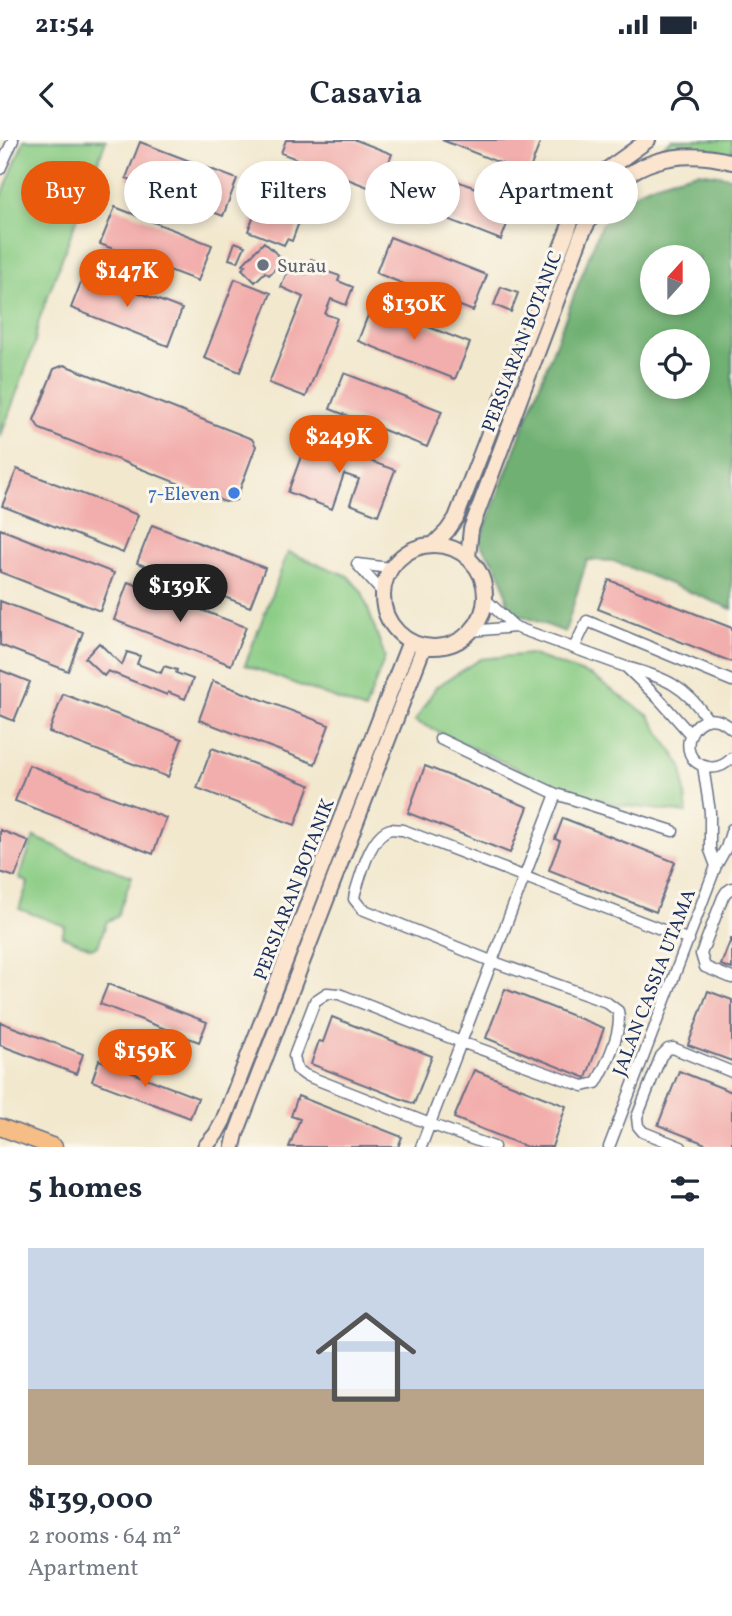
<!DOCTYPE html>
<html lang="en">
<head>
<meta charset="utf-8">
<style>
	:root { --surface:#fff; --page:#f2f2f3; --text:#1f2937; --muted:#747a83; --accent:#ea580c }
	body { margin:0; font-family:Vollkorn,serif; background:var(--page); color:var(--text); height:100vh; display:flex; flex-direction:column; font-size:26px; white-space:nowrap }
	* { box-sizing:border-box; margin:0 }
	p { font-size:23px; color:var(--muted) }
	.icon { flex:none; width:38px; height:38px; fill:none; stroke:currentColor; stroke-width:2; stroke-linecap:round; stroke-linejoin:round }
	.map { position:relative; height:1007px; overflow:hidden }
	.details { display:flex; flex-direction:column; background:var(--surface); flex:1 }
	.details>* { flex:none }
	.guide { position:absolute; left:21px; top:21px; width:691px; height:63px; display:flex; gap:14px }
	.needle { width:46px; rotate:21deg }
	.tools { position:absolute; left:640px; top:105px; display:grid; gap:14px }
	.tools a { display:grid; place-items:center; width:70px; height:70px; border-radius:50%; background:var(--surface); box-shadow:0 4px 10px #0003; font-size:35px }
	.price { position:absolute; translate:-50% -60px; padding:0 16px; border-radius:24px; background:var(--accent); color:#fff; font-size:23px; line-height:46px; filter:drop-shadow(0 2px 4px #0008) }
	.price::after { content:''; position:absolute; left:50%; top:42px; width:21px; height:16px; margin-left:-10px; background:inherit; clip-path:polygon(0 0,100% 0,50% 100%) }
	.price.active { background:#222; color:#fff }
	ul { padding:0; list-style:none }
	li { display:grid; align-content:center; gap:14px; height:371px; padding:0 28px }
	li span { display:grid; place-items:center; height:217px; border-radius:0px; color:#555 }
	li>.icon { margin-inline-start:auto }
	span .icon { width:126px; height:126px; fill:#fffc; stroke-width:1 }
	li b { font-size:30px }
	h2 { display:flex; justify-content:space-between; align-items:center; height:84px; padding:0 28px; font-size:30px }
	.tag { padding:0 24px; border-radius:32px; background:var(--surface); box-shadow:0 4px 10px #0003; font-size:24px; line-height:63px }
	.tag.active { background:var(--accent); color:#fff }
	.status { display:flex; justify-content:space-between; align-items:center; height:49px; padding:0 35px; background:var(--surface); direction:ltr }
	.status svg { height:19px; fill:currentColor }
	header { display:flex; justify-content:space-between; align-items:center; height:91px; padding:0 28px; background:var(--surface); font-size:32px; font-weight:600 }
	.map>svg:first-child { display:block }
	.green { fill:#8acc84; stroke:#527e71; stroke-width:2 }
	.forest { fill:#6fb072; stroke:#457068; stroke-width:2; fill-rule:evenodd }
	.building { fill:#f2aeac }
	.lines { fill:none; stroke-linecap:round; stroke-linejoin:round }
	.street-casing { stroke:#667085; stroke-width:13 }
	.secondary-casing { stroke:#667085; stroke-width:18 }
	.primary-casing { stroke:#667085; stroke-width:19 }
	.street { stroke:#fff; stroke-width:10 }
	.secondary { stroke:#fbe5cf; stroke-width:14 }
	.primary { stroke:#f6be86; stroke-width:16 }
	.worship-dot { fill:#6b7280; stroke:#fbf7ec; stroke-width:2.5 }
	.shop-dot { fill:#3f7fe0; stroke:#fbf7ec; stroke-width:2.5 }
	.labels { text-anchor:middle; stroke-width:6; stroke-linejoin:round; paint-order:stroke }
	.worship-label { font-size:19px; fill:#5b616d; stroke:#fbf7ec; text-anchor:start }
	.street-label { font-size:19px; fill:#1b2f5e; stroke:#fbf7ec }
	.shop-label { font-size:19px; fill:#366cbe; stroke:#fbf7ec; text-anchor:end }
</style>
</head>
<body>
<div class="status"><b>21:54</b><svg viewBox="0 0 49 12"><path d="M0 12V9h3v3zM5 12V6h3v6zM10 12V3h3v9zM15 12V0h3v12zM26 1h20v11H26zM47 4h2v5h-2z"/></svg></div>
<header><svg class="icon" aria-label="back" viewBox="0 0 24 24"><path d="M15 5l-7 7 7 7"/></svg>Casavia<svg class="icon" aria-label="person" viewBox="0 0 24 24"><circle cx="12" cy="8" r="4"/><path d="M4 21q1-7 8-7t8 7"/></svg></header>
<div class="map">
<svg width="732" height="1007" viewBox="0 0 732 1007">
	<rect width="100%" height="100%" fill="#fbf7ec"/>
	<filter id="ink" filterUnits="userSpaceOnUse"><feTurbulence type="fractalNoise" baseFrequency=".0143" numOctaves="2"/><feDisplacementMap in="SourceGraphic" scale="14" xChannelSelector="R" yChannelSelector="G"/><feConvolveMatrix kernelMatrix="1 2 1 2 8 2 1 2 1" color-interpolation-filters="sRGB"/></filter>
	<filter id="wash" filterUnits="userSpaceOnUse"><feTurbulence type="fractalNoise" baseFrequency=".00686" numOctaves="4" result="noise"/><feDisplacementMap in="SourceGraphic" scale="28" xChannelSelector="R" yChannelSelector="G"/><feGaussianBlur stdDeviation="1.57" result="paint"/><feColorMatrix in="noise" values="0 0 0 0 0 0 0 0 0 0 0 0 0 0 0 0 0 1.4 0 .05"/><feComposite in="paint" operator="in"/></filter>
	<g filter="url(#wash)">
		<rect width="100%" height="100%" fill="#f2e8ce"/>
		<path class="green" d="M 24,0 L 106,0 L 39,180 L 34,206 L 0,298 L 0,61 Z
			M 672,0 L 732,0 L 732,14 L 718,11 L 684,8 L 649,16 Z
			M 288,412 L 348,436 L 362,452 L 385,517 L 365,570 L 245,525 Z
			M 530,514 L 592,536 L 649,576 L 682,627 L 687,673 L 612,664 L 557,647 L 415,581 L 436,547 L 481,519 Z
			M 34,697 L 60,708 L 65,712 L 132,736 L 117,777 L 107,781 L 98,806 L 91,808 L 62,796 L 65,786 L 19,769 L 28,743 L 19,738 Z"/>
		<path class="forest" d="M 698,32 L 732,37 L 732,469 L 613,421 L 587,420 L 565,492 L 509,471 L 504,444 L 496,425 L 479,403 L 601,85 C 612,73 624,60 639,51 C 657,41 679,37 698,32 ZM 653,117 L 698,117 L 698,163 L 653,163 ZM 653,201 L 698,201 L 698,247 L 653,247 Z"/>
		<g id="blocks">
			<path class="building" d="M 286,0 L 356,0 L 392,14 L 378,51 L 281,13 Z
				M 442,0 L 541,0 L 528,34 Z
				M 140,2 L 237,39 L 223,76 L 126,38 Z
				M 418,26 L 515,63 L 501,100 L 404,62 Z
				M 278,29 L 304,38 L 292,70 L 297,72 L 294,80 L 299,82 L 292,101 L 287,99 L 284,105 L 248,91 L 268,39 L 274,41 Z
				M 115,67 L 212,105 L 198,141 L 100,104 Z
				M 390,97 L 487,135 L 473,171 L 376,133 Z
				M 235,102 L 245,106 L 238,122 L 229,119 Z
				M 264,102 L 282,119 L 282,122 L 269,135 L 265,132 L 255,142 L 242,129 L 246,125 L 243,124 Z
				M 311,119 L 321,123 L 319,129 L 340,136 L 338,141 L 353,147 L 346,165 L 331,159 L 325,174 L 337,178 L 306,257 L 269,243 L 303,157 L 281,147 L 289,127 L 306,134 Z
				M 85,132 L 182,169 L 168,206 L 71,168 Z
				M 235,139 L 271,153 L 240,232 L 204,218 Z
				M 501,147 L 518,153 L 511,172 L 494,165 Z
				M 372,165 L 470,203 L 455,239 L 358,201 Z
				M 64,225 L 252,299 L 256,306 L 236,360 L 225,362 L 40,289 L 34,280 L 46,251 L 45,251 L 54,229 Z
				M 344,233 L 442,271 L 427,307 L 330,269 Z
				M 310,292 L 355,309 L 353,315 L 395,330 L 378,375 L 350,364 L 359,339 L 344,334 L 332,369 L 288,352 Z
				M 17,329 L 138,375 L 123,413 L 2,366 Z
				M 152,385 L 265,428 L 250,467 L 137,423 Z
				M 0,389 L 114,433 L 100,471 L 0,432 Z
				M 609,440 L 732,488 L 732,522 L 598,469 Z
				M 128,442 L 246,487 L 231,525 L 114,480 Z
				M 0,461 L 83,492 L 68,531 L 0,505 Z
				M 99,503 L 122,525 L 127,512 L 140,516 L 137,524 L 161,533 L 164,526 L 177,530 L 176,533 L 193,539 L 185,559 L 168,552 L 167,555 L 108,531 L 104,536 L 85,518 Z
				M 0,530 L 30,542 L 14,581 L 0,575 Z
				M 213,541 L 329,585 L 315,624 L 199,580 Z
				M 63,554 L 182,599 L 168,637 L 49,592 Z
				M 212,608 L 310,645 L 295,685 L 197,648 Z
				M 29,625 L 166,678 L 153,714 L 15,661 Z
				M 425,626 L 528,667 L 510,713 L 408,673 Z
				M 563,678 L 675,722 L 656,772 L 549,730 L 560,701 L 555,699 Z
				M 0,690 L 29,701 L 15,737 L 0,732 Z
				M 731,799 L 732,799 L 732,829 L 721,825 Z
				M 108,844 L 207,882 L 199,902 L 100,864 Z
				M 505,849 L 604,888 L 586,938 L 486,898 Z
				M 708,851 L 732,860 L 732,921 L 688,905 Z
				M 332,877 L 432,916 L 414,964 L 311,924 L 319,901 L 323,902 Z
				M 0,882 L 83,914 L 76,934 L 0,905 Z
				M 99,920 L 198,958 L 190,978 L 92,941 Z
				M 474,930 L 566,966 L 552,1007 L 527,1007 L 454,978 Z
				M 679,931 L 732,952 L 732,1007 L 713,1007 L 658,985 Z
				M 298,956 L 402,997 L 398,1007 L 289,1007 L 300,979 L 291,976 Z"/>
		</g>
	</g>
	<g filter="url(#ink)">
		<use href="#blocks" fill-opacity="0" stroke="#667085" stroke-width="2"/>
		<g class="lines">
			<g class="street-casing">
				<path id="street" d="M 0,29 L 13,0
					M 357,424 L 382,452
					M 357,424 L 390,428
					M 485,459 L 515,487 L 626,527 L 659,559 L 690,594
					M 471,491 L 515,487
					M 574,508 L 587,481 L 732,541
					M 626,527 C 664,537 686,546 708,580
					M 732,589 C 696,555 668,620 708,627 C 718,629 725,625 732,618
					M 440,599 L 556,654 L 673,691
					M 703,626 L 710,672 L 710,710 L 716,726
					M 732,748 L 726,752 L 723,757 L 701,814 L 705,827 L 732,838
					M 421,1007 L 556,654
					M 494,1007 L 430,984 L 305,935 L 297,929 L 294,916 L 315,861 L 327,853 L 339,854 L 461,902 L 583,946 L 596,943 C 606,926 623,890 618,871 L 606,862 L 491,821 L 362,769 L 354,759 L 355,753 C 361,735 371,693 391,689 C 395,689 399,690 403,690 L 689,800
					M 609,1007 L 716,726 L 726,708 L 732,689
					M 681,1007 L 643,992 L 638,986 L 637,977 L 661,916 L 668,909 L 673,908 L 732,932"/>
			</g>
			<g class="secondary-casing">
				<path id="secondary" d="M 434,404 L 447,391 L 456,378 L 576,69 L 592,47 L 605,31 L 648,0
					M383 456a51 51 0 1 1 102 0a51 51 0 1 1-102 0Z
					M 468,417 L 471,389 L 581,96 C 586,86 591,76 597,67 C 628,19 680,8 732,22
					M 205,1007 L 216,994 L 223,981 L 410,501
					M 233,1007 L 236,994 L 424,506"/>
			</g>
			<g class="primary-casing">
				<path id="primary" d="M 0,987 L 54,1007"/>
			</g>
			<use href="#street" class="street"/>
			<use href="#secondary" class="secondary"/>
			<use href="#primary" class="primary"/>
		</g>
	</g>
	<circle class="worship-dot" cx="263" cy="125" r="7"/>
	<circle class="shop-dot" cx="234" cy="353" r="7"/>
	<g class="labels">
		<g class="worship-label">
			<text x="277" y="132">Surau</text>
		</g>
		<g class="street-label">
			<text transform="translate(521 201) rotate(-69)" y="7">PERSIARAN BOTANIC</text>
			<text transform="translate(293 749) rotate(-69)" y="7">PERSIARAN BOTANIK</text>
			<text transform="translate(653 842) rotate(-69)" y="7">JALAN CASSIA UTAMA</text>
		</g>
		<g class="shop-label">
			<text x="220" y="360">7-Eleven</text>
		</g>
	</g>
</svg>
<div class="tools">
<a><svg class="needle" viewBox="-14 -14 28 28"><path d="M0-13l5 13h-10z" fill="#e53935"/><path d="M0 13l5-13h-10z" fill="#747a83"/></svg></a>
<a><svg class="icon" aria-label="locate" viewBox="0 0 24 24"><circle cx="12" cy="12" r="6"/><path d="M12 2v4M12 18v4M2 12h4M18 12h4"/></svg></a>
</div>
<b class="price" style="left:127px;top:169px">$147K</b>
<b class="price" style="left:414px;top:202px">$130K</b>
<b class="price" style="left:339px;top:335px">$249K</b>
<b class="price active" style="left:180px;top:484px">$139K</b>
<b class="price" style="left:145px;top:949px">$159K</b>
<div class="guide">
<a class="tag active">Buy</a>
<a class="tag">Rent</a>
<a class="tag">Filters</a>
<a class="tag">New</a>
<a class="tag">Apartment</a>
</div>
</div>
<section class="details">
<h2>5 homes<svg class="icon" aria-label="filters" viewBox="0 0 24 24"><path d="M4 7h16M4 17h16"/><circle cx="9" cy="7" r="2"/><circle cx="15" cy="17" r="2"/></svg></h2>
<ul>
<li><span style="background:linear-gradient(#c9d6e8 65%,#b9a48a 0)"><svg class="icon" aria-label="home" viewBox="0 0 24 24"><path d="M3 11l9-7 9 7M6 9v11h12V9"/></svg></span><div><b>$139,000</b><p>2 rooms · 64 m²</p><p>Apartment</p></div></li>
</ul>
</section>
</body>
</html>
